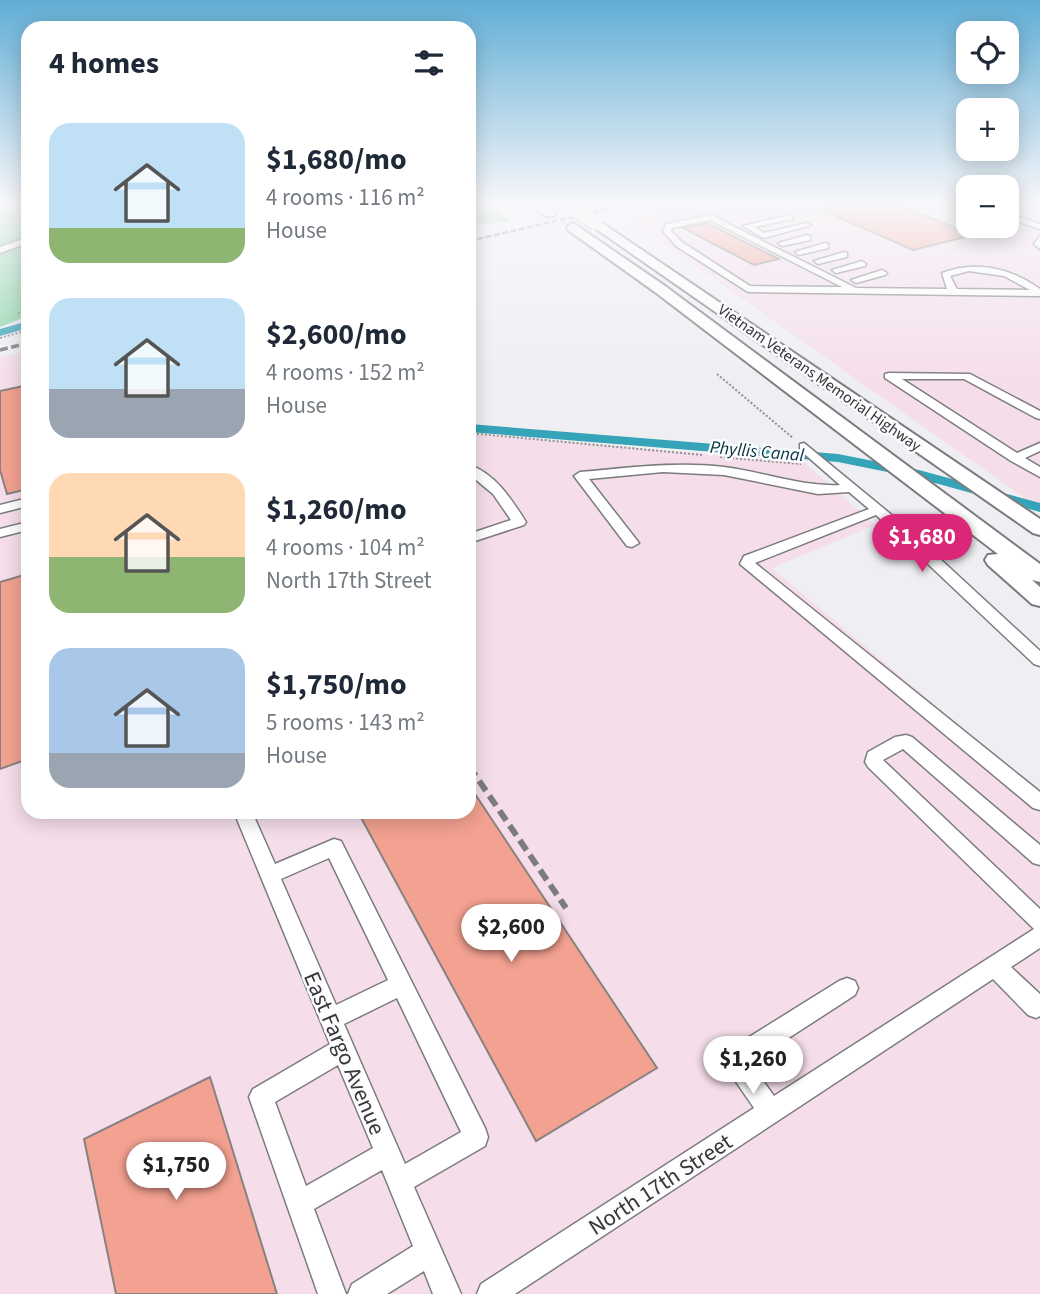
<!DOCTYPE html>
<html lang="en">
<head>
<meta charset="utf-8">
<style>
	:root { --surface:#fff; --page:#f2f2f3; --text:#1f2937; --muted:#747a83; --accent:#db2777 }
	body { margin:0; font-family:"Source Sans 3",sans-serif; background:var(--page); color:var(--text); height:100vh; display:flex; flex-direction:column; font-size:26px; white-space:nowrap }
	* { box-sizing:border-box; margin:0 }
	p { font-size:23px; color:var(--muted) }
	.icon { flex:none; width:38px; height:38px; fill:none; stroke:currentColor; stroke-width:2; stroke-linecap:round; stroke-linejoin:round }
	.map { position:relative; flex:1; overflow:hidden }
	.details { position:absolute; left:21px; top:21px; width:455px; height:798px; display:flex; flex-direction:column; background:var(--surface); border-radius:21px; box-shadow:0 4px 18px #0003 }
	.details>* { flex:none }
	.buttons { position:absolute; left:956px; top:21px; display:grid; gap:14px }
	.buttons a { display:grid; place-items:center; width:63px; height:63px; border-radius:14px; background:var(--surface); box-shadow:0 4px 18px #0003; font-size:35px }
	.price { position:absolute; translate:-50% -60px; padding:0 16px; border-radius:24px; background:#fff; color:#222; font-size:23px; line-height:46px; filter:drop-shadow(0 2px 4px #0008) }
	.price::after { content:''; position:absolute; left:50%; top:42px; width:21px; height:16px; margin-left:-10px; background:inherit; clip-path:polygon(0 0,100% 0,50% 100%) }
	.price.current { background:var(--accent); color:#fff }
	ul { padding:0; list-style:none }
	li { display:flex; align-items:center; gap:21px; height:175px; padding:0 28px }
	li span { display:grid; place-items:center; flex:none; width:196px; height:140px; border-radius:21px; color:#555 }
	li>.icon { margin-inline-start:auto }
	span .icon { width:84px; height:84px; fill:#fffc; stroke-width:1 }
	li b { font-size:30px }
	h2 { display:flex; justify-content:space-between; align-items:center; height:84px; padding:0 28px; font-size:30px }
	.map>svg:first-child { display:block }
	.industrial { fill:#f5deea }
	.green { fill:#8dd5a9 }
	.lines { fill:none; stroke-linecap:round; stroke-linejoin:round }
	.canal { fill:#35a3b8; fill-rule:evenodd }
	.building { fill:#f3a190; stroke:#878281; stroke-width:2 }
	.minor-casing { stroke:#7c7c80; stroke-width:3 }
	.highway-casing { stroke:#7c7c80; stroke-width:4 }
	.path { stroke:#8f8e92; stroke-width:2; stroke-dasharray:2 2; stroke-linecap:butt }
	.minor { fill:#fff; fill-rule:evenodd }
	.highway { fill:#fff; fill-rule:evenodd }
	.rail-far2 { stroke:#7c7c7f; stroke-width:2.5; stroke-dasharray:6 2.5; stroke-linecap:butt }
	.rail-far1 { stroke:#7c7c7f; stroke-width:3.5; stroke-dasharray:8 3.5; stroke-linecap:butt }
	.rail { stroke:#7c7c7f; stroke-width:6; stroke-dasharray:12 6; stroke-linecap:butt }
	.highway-bridge-casing { stroke:#7c7c80; stroke-width:16; stroke-linecap:butt }
	.highway-bridge { stroke:#fff; stroke-width:14 }
	.labels { text-anchor:middle; stroke-width:5; stroke-linejoin:round; paint-order:stroke }
	.far-street-label { font-size:16px; fill:#373739; stroke:#fcfcff }
	.far-water-label { font-size:18px; font-style:italic; fill:#00333c; stroke:#fcfcff }
	.near-street-label { font-size:23px; fill:#373739; stroke:#fcfcff }
</style>
</head>
<body>
<div class="map">
<svg width="1040" height="1294" viewBox="0 0 1040 1294">
	<rect width="100%" height="100%" fill="#efeef3"/>
	<path class="industrial" d="M 686,203 L 968,203 L 968,226 L 1006,226 L 1006,203 L 1040,203 L 1040,509 L 628,218 Z
		M 28,351 L 28,812 L 469,812 L 469,434 L 805,463 L 875,525 L 772,568 L 1040,793 L 1040,1294 L 0,1294 L 0,357 Z"/>
	<path class="green" d="M 0,203 L 28,203 L 28,316 L 0,327 Z
		M 469,203 L 488,203 L 509,221 L 469,227 Z"/>
	<g class="lines">
		<path class="canal" d="M 28,321 L 28,328 L 0,336 L 0,329 Z
			M 469,424 L 838,454 L 919,470 L 1040,503 L 1040,512 L 917,478 L 838,462 L 469,432 Z"/>
	</g>
	<path class="building" d="M 849,203 L 894,203 L 973,235 L 913,250 L 820,209 Z
		M 707,223 L 779,259 L 754,265 L 683,228 Z
		M 28,385 L 28,489 L 7,494 L 0,470 L 0,391 Z
		M 24,575 L 28,585 L 28,759 L 0,769 L 0,582 Z
		M 469,785 L 657,1068 L 536,1141 L 358,812 L 469,812 Z
		M 210,1077 L 277,1294 L 116,1294 L 84,1139 Z"/>
	<g class="lines">
		<g class="minor-casing">
			<path id="minor" d="M 1031,203 L 1040,203 L 1040,207 Z
				M 1006,213 L 1040,224 L 1040,229 L 1006,218 Z
				M 711,215 L 856,288 L 947,289 L 942,273 C 976,260 1011,268 1040,289 L 1040,296 L 748,292 L 676,246 L 663,231 L 666,224 ZM 710,220 L 842,287 L 750,286 L 682,242 L 671,231 L 672,228 ZM 969,271 L 1004,276 L 1030,290 L 957,289 L 950,276 Z
				M 790,215 L 793,219 L 755,227 L 764,233 L 807,223 L 811,225 L 764,238 L 743,226 Z
				M 807,235 L 810,236 L 810,240 L 782,246 L 778,243 Z
				M 1040,236 L 1040,249 L 1034,244 Z
				M 28,237 L 28,243 L 0,253 L 0,247 Z
				M 825,243 L 828,244 L 828,248 L 799,255 L 795,252 Z
				M 844,252 L 847,253 L 847,257 L 818,264 L 814,261 Z
				M 862,261 L 866,264 L 865,266 L 836,273 L 832,270 Z
				M 882,270 L 887,273 L 885,275 L 856,283 L 851,280 Z
				M 889,373 L 970,374 L 1040,411 L 1040,419 L 1036,418 L 964,379 L 902,379 L 1017,453 L 1040,443 L 1040,451 L 1025,458 L 1040,467 L 1040,477 L 1011,461 L 885,378 L 885,374 Z
				M 804,443 L 899,521 L 1040,651 L 1040,666 L 1034,664 L 876,515 L 755,563 L 1040,792 L 1040,810 L 1033,808 L 740,564 L 744,556 L 869,509 L 849,492 L 818,494 L 724,475 L 663,472 L 589,479 L 639,543 L 632,547 L 627,546 L 574,476 L 580,472 C 628,468 676,461 724,467 C 764,472 801,487 840,485 L 800,450 L 800,444 Z
				M 469,465 C 495,473 512,500 526,522 L 524,525 L 469,543 L 469,534 L 511,520 L 493,494 L 469,474 Z
				M 28,498 L 28,506 L 0,513 L 0,505 Z
				M 28,522 L 28,530 L 0,537 L 0,529 Z
				M 906,735 L 912,737 L 1040,845 L 1040,865 L 1033,863 L 903,749 L 883,760 L 1040,909 L 1040,948 L 1011,967 L 1040,994 L 1040,1016 L 1036,1018 L 1028,1015 L 993,979 L 515,1294 L 477,1294 L 481,1284 L 754,1108 L 721,1060 L 725,1052 L 839,981 L 847,978 L 855,981 L 858,988 L 855,995 L 750,1063 L 774,1096 L 1034,929 L 868,767 L 865,762 L 868,752 L 895,737 Z
				M 234,812 L 252,812 L 275,864 L 334,839 L 341,841 L 485,1128 L 488,1137 L 485,1146 L 414,1187 L 461,1294 L 433,1294 L 424,1271 L 387,1294 L 348,1294 L 352,1284 L 413,1246 L 382,1170 L 314,1209 L 346,1294 L 318,1294 L 249,1097 L 253,1089 L 330,1044 ZM 329,858 L 388,980 L 336,1005 L 281,879 ZM 397,998 L 461,1132 L 405,1164 L 344,1024 ZM 338,1065 L 373,1148 L 306,1186 L 275,1102 Z"/>
		</g>
		<g class="highway-casing">
			<path id="highway" d="M 529,203 L 543,203 L 556,213 L 554,216 L 546,216 Z
				M 596,219 L 1040,519 L 1040,535 L 1033,533 L 592,226 L 590,223 Z
				M 573,223 L 665,286 L 1040,564 L 1040,582 L 1032,580 L 1040,587 L 1040,606 L 1032,604 L 988,565 L 985,560 L 988,555 L 998,554 L 655,292 L 568,230 L 567,227 Z"/>
		</g>
		<path class="path" d="M 18,313 L 28,310
			M 0,338 L 28,330
			M 717,374 L 793,438
			M 469,433 L 703,455
			M 720,457 L 801,464"/>
		<use href="#minor" class="minor"/>
		<use href="#highway" class="highway"/>
		<path class="rail-far2" d="M 469,241 L 634,203"/>
		<path class="rail-far1" d="M 0,350 L 28,343"/>
		<path class="rail" d="M 469,766 L 566,908"/>
		<g class="highway-bridge-casing">
			<path id="highway-bridge" d="M 569,206 L 596,223"/>
		</g>
		<use href="#highway-bridge" class="highway-bridge"/>
	</g>
	<linearGradient id="sky" x2="0" y2="1"><stop stop-color="#60add5"/><stop offset="0.53" stop-color="#f8f7fa"/><stop offset="1" stop-color="#f8f7fa" stop-opacity="0"/></linearGradient>
	<rect width="1040" height="384" fill="url(#sky)"/>
	<g class="labels">
		<g class="far-street-label">
			<text transform="translate(820 377) rotate(35)" y="6">Vietnam Veterans Memorial Highway</text>
		</g>
		<g class="far-water-label">
			<text transform="translate(757 451) rotate(5)" y="6">Phyllis Canal</text>
		</g>
		<g class="near-street-label">
			<text transform="translate(345 1053) rotate(67)" y="8">East Fargo Avenue</text>
			<text transform="translate(660 1184) rotate(-33)" y="8">North 17th Street</text>
		</g>
	</g>
</svg>
<div class="buttons">
<a><svg class="icon" aria-label="locate" viewBox="0 0 24 24"><circle cx="12" cy="12" r="6"/><path d="M12 2v4M12 18v4M2 12h4M18 12h4"/></svg></a>
<a>+</a>
<a>−</a>
</div>
<b class="price current" style="left:922px;top:574px">$1,680</b>
<b class="price" style="left:511px;top:964px">$2,600</b>
<b class="price" style="left:753px;top:1096px">$1,260</b>
<b class="price" style="left:176px;top:1202px">$1,750</b>
<section class="details">
<h2>4 homes<svg class="icon" aria-label="filters" viewBox="0 0 24 24"><path d="M4 7h16M4 17h16"/><circle cx="9" cy="7" r="2"/><circle cx="15" cy="17" r="2"/></svg></h2>
<ul>
<li><span style="background:linear-gradient(#bfe0f5 75%,#8fb573 0)"><svg class="icon" aria-label="home" viewBox="0 0 24 24"><path d="M3 11l9-7 9 7M6 9v11h12V9"/></svg></span><div><b>$1,680/mo</b><p>4 rooms · 116 m²</p><p>House</p></div></li>
<li><span style="background:linear-gradient(#bfe0f5 65%,#9aa5b1 0)"><svg class="icon" aria-label="home" viewBox="0 0 24 24"><path d="M3 11l9-7 9 7M6 9v11h12V9"/></svg></span><div><b>$2,600/mo</b><p>4 rooms · 152 m²</p><p>House</p></div></li>
<li><span style="background:linear-gradient(#ffd9b3 60%,#8fb573 0)"><svg class="icon" aria-label="home" viewBox="0 0 24 24"><path d="M3 11l9-7 9 7M6 9v11h12V9"/></svg></span><div><b>$1,260/mo</b><p>4 rooms · 104 m²</p><p>North 17th Street</p></div></li>
<li><span style="background:linear-gradient(#a9c7e8 75%,#9aa5b1 0)"><svg class="icon" aria-label="home" viewBox="0 0 24 24"><path d="M3 11l9-7 9 7M6 9v11h12V9"/></svg></span><div><b>$1,750/mo</b><p>5 rooms · 143 m²</p><p>House</p></div></li>
</ul>
</section>
</div>
</body>
</html>
